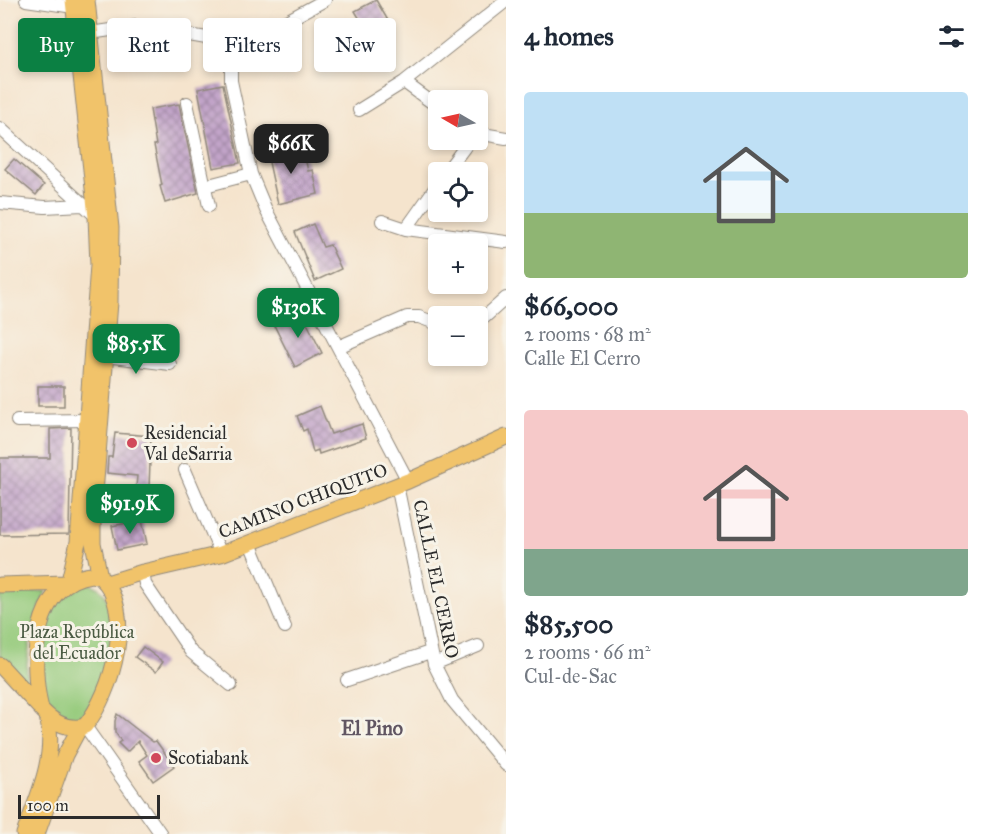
<!DOCTYPE html>
<html lang="en">
<head>
<meta charset="utf-8">
<style>
	:root { --surface:#fff; --page:#f6f6f7; --text:#1f2937; --muted:#747a83; --accent:#0b8043 }
	body { margin:0; font-family:"IM FELL Great Primer",serif; background:var(--page); color:var(--text); height:100vh; display:flex; flex-direction:column; font-size:22px; white-space:nowrap }
	* { box-sizing:border-box; margin:0 }
	p { font-size:20px; color:var(--muted) }
	.icon { flex:none; width:33px; height:33px; fill:none; stroke:currentColor; stroke-width:2; stroke-linecap:round; stroke-linejoin:round }
	.map { position:relative; flex:1; overflow:hidden }
	.panel { display:flex; flex-direction:column; background:var(--surface); width:480px }
	.panel>* { flex:none }
	.top-card { position:absolute; left:18px; top:18px; width:398px; height:54px; display:flex; gap:12px }
	.needle { width:39px; rotate:279deg }
	.controls { position:absolute; left:428px; top:90px; display:grid; gap:12px }
	.controls a { display:grid; place-items:center; width:60px; height:60px; border-radius:6px; background:var(--surface); box-shadow:0 3px 9px #0003; font-size:30px }
	.scale { position:absolute; left:18px; bottom:15px; width:142px; box-sizing:border-box; padding-left:6px; border:3px solid #2b2b2b; border-top:0; font-size:16px; line-height:21px; white-space:nowrap; color:#2b2b2b; -webkit-text-stroke:4px #f7f3e8; paint-order:stroke }
	.price { position:absolute; translate:-50% -51px; padding:0 14px; border-radius:12px; background:var(--accent); color:#fff; font-size:20px; line-height:39px; filter:drop-shadow(0 2px 3px #0008) }
	.price::after { content:''; position:absolute; left:50%; top:36px; width:18px; height:14px; margin-left:-9px; background:inherit; clip-path:polygon(0 0,100% 0,50% 100%) }
	.price.on { background:#222; color:#fff }
	ul { padding:0; list-style:none }
	li { display:grid; align-content:center; gap:12px; height:318px; padding:0 18px }
	li span { display:grid; place-items:center; height:186px; border-radius:6px; color:#555 }
	li>.icon { margin-inline-start:auto }
	span .icon { width:108px; height:108px; fill:#fffc; stroke-width:1 }
	li b { font-size:26px }
	h2 { display:flex; justify-content:space-between; align-items:center; height:72px; padding:0 18px; font-size:26px }
	.tag { padding:0 21px; border-radius:6px; background:var(--surface); box-shadow:0 3px 9px #0003; font-size:21px; line-height:54px }
	.tag.on { background:var(--accent); color:#fff }
	main { display:flex; flex:1; min-height:0 }
	.map>svg:first-child { display:block }
	.green { fill:#95ca7b; stroke:#607a53; stroke-width:1.5 }
	.building { fill:url(#building-cross-hatch) }
	.lines { fill:none; stroke-linecap:round; stroke-linejoin:round }
	.minor-casing { stroke:#90887c; stroke-width:14 }
	.major-casing { stroke:#90887c; stroke-width:17 }
	.minor { stroke:#fff; stroke-width:12 }
	.major { stroke:#f1c36a; stroke-width:15 }
	.poi-dot { fill:#d1495b; stroke:#f7f3e8; stroke-width:2 }
	.labels { text-anchor:middle; stroke-width:6; stroke-linejoin:round; paint-order:stroke }
	.poi-label { font-size:18px; fill:#2b2b2b; stroke:#f7f3e8; text-anchor:start }
	.street-label { font-size:18px; fill:#2b2b2b; stroke:#f7f3e8 }
	.park-label { font-size:18px; fill:#4b5b43; stroke:#f7f3e8 }
	.neighbourhood-label { font-size:20px; font-weight:bold; fill:#605562; stroke:#f7f3e8 }
</style>
</head>
<body>
<main>
<div class="map">
<svg width="506" height="834" viewBox="0 0 506 834">
	<defs>
		<pattern id="building-cross-hatch" width="8" height="8" patternUnits="userSpaceOnUse" patternTransform="scale(1.5)"><rect width="8" height="8" fill="#c2a4c9"/><path d="M0 0l8 8M0 8l8-8" fill="none" stroke="#9e86a3"/></pattern>
	</defs>
	<rect width="100%" height="100%" fill="#f7f3e8"/>
	<filter id="ink" filterUnits="userSpaceOnUse"><feTurbulence type="fractalNoise" baseFrequency=".0167" numOctaves="2"/><feDisplacementMap in="SourceGraphic" scale="12" xChannelSelector="R" yChannelSelector="G"/><feConvolveMatrix kernelMatrix="1 2 1 2 8 2 1 2 1" color-interpolation-filters="sRGB"/></filter>
	<filter id="wash" filterUnits="userSpaceOnUse"><feTurbulence type="fractalNoise" baseFrequency=".008" numOctaves="4" result="noise"/><feDisplacementMap in="SourceGraphic" scale="24" xChannelSelector="R" yChannelSelector="G"/><feGaussianBlur stdDeviation="1.35" result="paint"/><feColorMatrix in="noise" values="0 0 0 0 0 0 0 0 0 0 0 0 0 0 0 0 0 1.4 0 .05"/><feComposite in="paint" operator="in"/></filter>
	<g filter="url(#wash)">
		<rect width="100%" height="100%" fill="#f5e4cd"/>
		<path class="green" d="M 83,583 C 134,584 106,692 84,714 C 80,717 75,719 71,721 C 26,706 36,623 63,594 C 67,588 77,586 83,583 Z
			M 0,591 L 46,591 L 31,634 L 27,664 L 27,687 L 0,659 Z"/>
		<g id="blocks">
			<path class="building" d="M 376,0 L 393,29 L 373,41 L 355,11 Z
				M 343,33 L 347,44 L 357,40 L 361,50 L 338,59 L 333,45 L 337,43 L 334,36 Z
				M 223,84 L 240,163 L 213,168 L 198,89 Z
				M 179,104 L 198,193 L 165,203 L 160,186 L 162,185 L 154,145 L 156,145 L 150,109 Z
				M 302,144 L 308,171 L 313,170 L 318,194 L 278,204 L 267,153 Z
				M 14,159 L 44,185 L 36,195 L 5,169 Z
				M 313,224 L 323,247 L 330,245 L 341,269 L 315,281 L 295,232 Z
				M 301,311 L 322,353 L 295,367 L 274,325 Z
				M 124,332 L 156,335 L 155,352 L 123,349 Z
				M 38,386 L 64,386 L 64,406 L 38,406 Z
				M 320,406 L 331,434 L 362,424 L 366,438 L 319,454 L 318,450 L 313,452 L 307,429 L 303,431 L 297,416 Z
				M 71,428 L 69,534 L 0,535 L 0,458 L 50,458 L 50,429 Z
				M 115,433 L 151,436 L 149,488 L 136,487 L 137,476 L 107,473 L 108,457 L 112,457 Z
				M 142,520 L 147,544 L 117,550 L 112,526 Z
				M 143,647 L 163,662 L 156,672 L 135,657 Z
				M 117,714 L 153,742 L 156,741 L 174,766 L 153,781 L 139,761 L 147,755 L 138,741 L 127,752 L 118,743 L 121,741 L 115,732 L 115,721 Z"/>
		</g>
	</g>
	<g filter="url(#ink)">
		<use href="#blocks" fill-opacity="0" stroke="#90887c" stroke-width="1.5"/>
		<g class="lines">
			<g class="minor-casing">
				<path id="minor" d="M 26,0 L 74,7
					M 325,0 L 237,48 L 231,56 L 231,81 L 251,174 L 266,210 L 408,481
					M 90,33 L 138,26 L 212,39 L 237,48
					M 404,82 L 438,107
					M 187,103 L 209,206
					M 359,110 L 404,82 L 506,1
					M 0,128 L 100,220
					M 477,133 L 506,138
					M 446,172 L 470,140
					M 205,186 L 251,174
					M 0,203 L 45,207 L 82,205
					M 382,221 L 406,229 L 506,242
					M 406,229 L 438,184
					M 477,324 L 506,298
					M 338,347 L 407,317 L 419,317 L 438,324
					M 105,356 L 170,364
					M 17,421 L 88,420
					M 185,470 L 221,554
					M 397,485 L 434,664 L 452,700 L 506,765
					M 250,543 L 285,627
					M 143,572 L 145,584 L 191,652 L 231,685
					M 434,664 L 478,646
					M 347,680 L 430,652
					M 85,726 L 161,834"/>
			</g>
			<g class="major-casing">
				<path id="major" d="M 87,0 L 111,228 L 110,302 L 93,519 L 93,543 L 100,577
					M 91,575 L 100,577 C 137,610 112,693 85,726 C 67,731 52,721 41,709 C 30,664 32,583 91,575 Z
					M 69,581 L 78,542 L 98,265 L 96,217 L 73,0
					M 107,583 L 143,572 L 221,554 L 408,481 L 506,437
					M 0,585 L 66,583
					M 0,665 L 39,707
					M 24,834 C 38,796 57,756 47,716
					M 37,834 L 65,755 L 80,727"/>
			</g>
			<use href="#minor" class="minor"/>
			<use href="#major" class="major"/>
		</g>
	</g>
	<g class="poi-dot">
		<circle cx="132" cy="443" r="6"/>
		<circle cx="156" cy="758" r="6"/>
	</g>
	<g class="labels">
		<g class="poi-label">
			<text x="144" y="439">Residencial<tspan x="144" dy="21">Val deSarria</tspan></text>
			<text x="168" y="764">Scotiabank</text>
		</g>
		<g class="street-label">
			<text transform="translate(303 501) rotate(-21)" y="6">CAMINO CHIQUITO</text>
			<text transform="translate(436 579) rotate(78)" y="6">CALLE EL CERRO</text>
		</g>
		<g class="park-label">
			<text x="77" y="638">Plaza República<tspan x="77" dy="21">del Ecuador</tspan></text>
		</g>
		<g class="neighbourhood-label">
			<text x="372" y="735">El Pino</text>
		</g>
	</g>
</svg>
<div class="controls">
<a><svg class="needle" viewBox="-14 -14 28 28"><path d="M0-13l5 13h-10z" fill="#e53935"/><path d="M0 13l5-13h-10z" fill="#747a83"/></svg></a>
<a><svg class="icon" aria-label="locate" viewBox="0 0 24 24"><circle cx="12" cy="12" r="6"/><path d="M12 2v4M12 18v4M2 12h4M18 12h4"/></svg></a>
<a>+</a>
<a>−</a>
</div>
<div class="scale">100 m</div>
<b class="price on" style="left:291px;top:175px">$66K</b>
<b class="price" style="left:298px;top:339px">$130K</b>
<b class="price" style="left:136px;top:375px">$85.5K</b>
<b class="price" style="left:130px;top:535px">$91.9K</b>
<div class="top-card">
<a class="tag on">Buy</a>
<a class="tag">Rent</a>
<a class="tag">Filters</a>
<a class="tag">New</a>
</div>
</div>
<section class="panel">
<h2>4 homes<svg class="icon" aria-label="filters" viewBox="0 0 24 24"><path d="M4 7h16M4 17h16"/><circle cx="9" cy="7" r="2"/><circle cx="15" cy="17" r="2"/></svg></h2>
<ul>
<li><span style="background:linear-gradient(#bfe0f5 65%,#8fb573 0)"><svg class="icon" aria-label="home" viewBox="0 0 24 24"><path d="M3 11l9-7 9 7M6 9v11h12V9"/></svg></span><div><b>$66,000</b><p>2 rooms · 68 m²</p><p>Calle El Cerro</p></div></li>
<li><span style="background:linear-gradient(#f6c9c9 75%,#7fa58c 0)"><svg class="icon" aria-label="home" viewBox="0 0 24 24"><path d="M3 11l9-7 9 7M6 9v11h12V9"/></svg></span><div><b>$85,500</b><p>2 rooms · 66 m²</p><p>Cul-de-Sac</p></div></li>
</ul>
</section>
</main>
</body>
</html>
